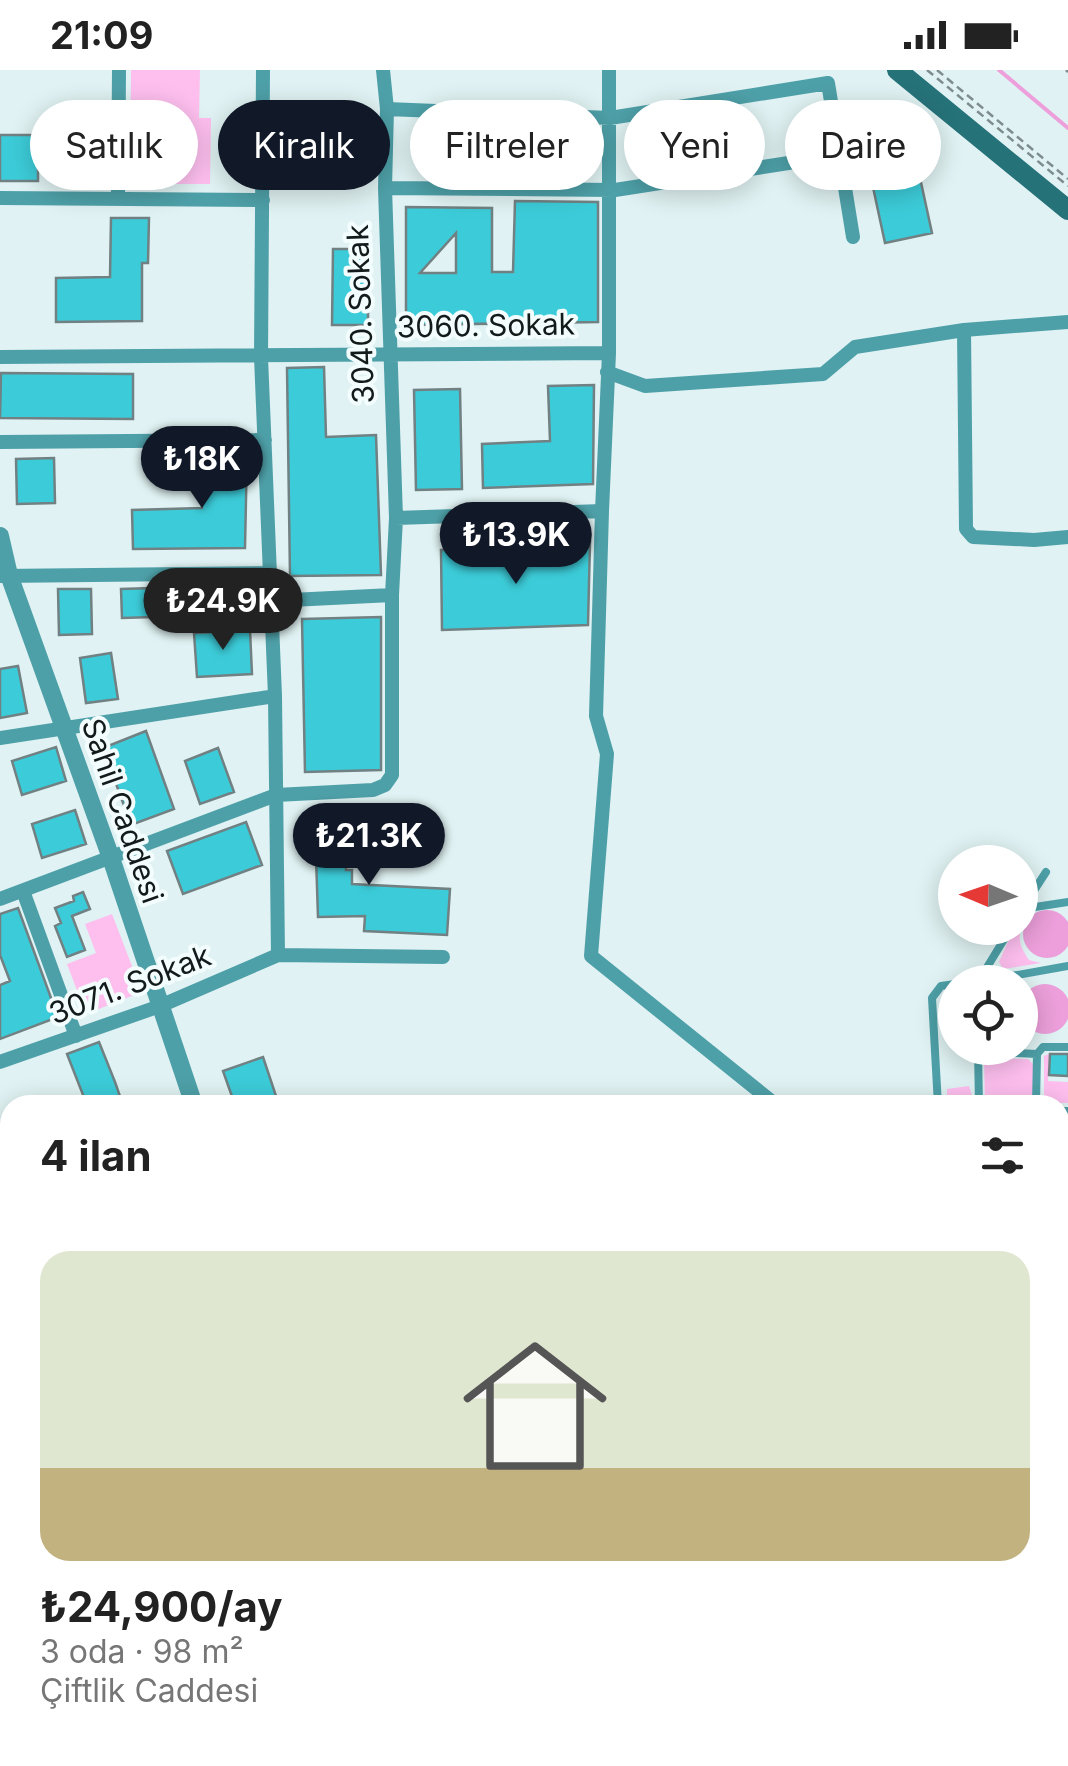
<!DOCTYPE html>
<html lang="tr">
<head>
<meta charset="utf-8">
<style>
	:root { --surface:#fff; --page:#f2f2f2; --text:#222; --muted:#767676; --accent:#111827 }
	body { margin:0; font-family:Inter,sans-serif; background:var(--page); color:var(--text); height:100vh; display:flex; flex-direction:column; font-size:38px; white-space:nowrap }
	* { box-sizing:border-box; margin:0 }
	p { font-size:32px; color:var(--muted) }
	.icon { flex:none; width:55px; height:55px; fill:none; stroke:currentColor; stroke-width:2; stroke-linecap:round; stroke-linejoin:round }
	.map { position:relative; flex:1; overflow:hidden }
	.panel { position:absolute; left:0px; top:1025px; width:1070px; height:672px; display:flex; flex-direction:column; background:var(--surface); border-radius:30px 30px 0 0; box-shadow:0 5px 25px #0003 }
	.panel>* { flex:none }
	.banner { position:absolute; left:30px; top:30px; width:1010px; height:90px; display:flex; gap:20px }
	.needle { width:65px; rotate:272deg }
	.fabs { position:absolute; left:938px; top:775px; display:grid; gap:20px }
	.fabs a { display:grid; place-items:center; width:100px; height:100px; border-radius:50%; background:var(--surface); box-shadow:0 5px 25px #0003; font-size:50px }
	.price { position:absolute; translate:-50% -85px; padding:0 22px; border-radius:35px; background:var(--accent); color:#fff; font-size:32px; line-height:65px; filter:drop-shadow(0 2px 5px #0008) }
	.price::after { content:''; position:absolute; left:50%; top:60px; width:30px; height:22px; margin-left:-15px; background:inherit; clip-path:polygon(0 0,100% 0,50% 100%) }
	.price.selected { background:#222; color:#fff }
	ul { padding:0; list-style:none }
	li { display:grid; align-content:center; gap:20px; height:530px; padding:0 40px }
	li span { display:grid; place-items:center; height:310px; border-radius:30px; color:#555 }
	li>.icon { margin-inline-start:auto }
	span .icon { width:180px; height:180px; fill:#fffc; stroke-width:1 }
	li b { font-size:42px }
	h2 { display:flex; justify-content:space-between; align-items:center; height:120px; padding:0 40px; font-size:42px }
	.pill { padding:0 35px; border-radius:45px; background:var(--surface); box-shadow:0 5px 25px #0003; font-size:35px; line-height:90px }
	.pill.selected { background:var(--accent); color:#fff }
	.status { display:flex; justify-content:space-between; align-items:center; height:70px; padding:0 50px; background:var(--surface); direction:ltr }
	.status svg { height:28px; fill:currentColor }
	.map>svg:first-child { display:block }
	.green { fill:#febfef }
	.water { fill:#ec9fda }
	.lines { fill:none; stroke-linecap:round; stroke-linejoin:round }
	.stream { stroke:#ec9fda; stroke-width:4 }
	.building { fill:#3cccd9; stroke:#718082; stroke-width:2.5; fill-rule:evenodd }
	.path { stroke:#7f8c8d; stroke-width:2.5; stroke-dasharray:8 5; stroke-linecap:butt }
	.service { stroke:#4ea0a8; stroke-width:8 }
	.minor { stroke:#4ea0a8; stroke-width:14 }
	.tertiary { stroke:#4ea0a8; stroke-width:18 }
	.secondary { stroke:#267279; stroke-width:20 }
	.labels { text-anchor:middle; stroke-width:8; stroke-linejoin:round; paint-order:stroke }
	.street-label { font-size:30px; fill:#131a1a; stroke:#f3fdfe }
</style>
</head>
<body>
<div class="status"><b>21:09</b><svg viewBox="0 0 49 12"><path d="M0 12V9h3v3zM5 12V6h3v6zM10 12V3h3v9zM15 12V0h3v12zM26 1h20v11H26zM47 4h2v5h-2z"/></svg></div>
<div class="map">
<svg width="1068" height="1696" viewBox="0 0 1068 1696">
	<rect width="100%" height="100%" fill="#e0f2f3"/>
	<path class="green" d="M 131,0 L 200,0 L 199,48 L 211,48 L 210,114 L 130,114 Z
		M 1033,841 C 1017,859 1015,870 1029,890 L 1041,893 L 1003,899 L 999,892 L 1014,858 L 1020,858 L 1020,849 Z
		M 112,844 L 142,922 L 86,944 L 67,894 L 96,883 L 85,854 Z
		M 1049,984 L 1048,1011 L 1068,1012 L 1068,1033 L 1050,1033 L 1044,1028 L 1044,986 Z
		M 984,988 L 1028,989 L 1033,994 L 1033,1035 L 985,1035 Z
		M 969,1016 L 975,1035 L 947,1035 L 947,1019 Z"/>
	<path class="water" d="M1023 864a24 24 0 1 1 48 0a24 24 0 1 1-48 0Z
		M1020 939a25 25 0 1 1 50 0a25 25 0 1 1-50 0Z"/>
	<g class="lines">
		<path class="stream" d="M 999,0 L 1068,58
			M 1060,1249 L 1068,1255"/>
	</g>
	<path class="building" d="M 58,39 L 104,39 L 104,85 L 59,85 Z
		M 0,65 L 38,65 L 38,111 L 0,111 Z
		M 912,71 L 932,163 L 885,173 L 865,80 Z
		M 515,131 L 598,132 L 598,252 L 406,255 L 406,137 L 492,138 L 492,202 L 513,202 ZM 456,163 L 456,203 L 420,203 Z
		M 111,148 L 149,148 L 148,193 L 142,193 L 142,251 L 56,252 L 56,208 L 110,207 Z
		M 333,179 L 368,179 L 368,255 L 332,255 Z
		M 324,297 L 326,367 L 376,365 L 381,505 L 290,506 L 287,298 Z
		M 1,303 L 133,304 L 133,349 L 0,348 Z
		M 594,315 L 593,414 L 483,418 L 482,374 L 550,371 L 548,316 Z
		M 460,319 L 462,419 L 416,420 L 414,320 Z
		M 247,381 L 245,478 L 133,479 L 132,440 L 202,438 L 201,382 Z
		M 54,388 L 55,433 L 17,434 L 16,389 Z
		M 590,472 L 588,555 L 442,560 L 441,480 Z
		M 186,517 L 186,546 L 122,548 L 121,519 Z
		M 58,519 L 91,519 L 92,564 L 59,565 Z
		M 381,547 L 381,700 L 305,702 L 302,549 Z
		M 250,560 L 252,604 L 197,607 L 194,563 Z
		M 111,583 L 118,629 L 86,633 L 80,588 Z
		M 18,596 L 27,643 L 0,648 L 0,599 Z
		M 146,661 L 174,739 L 131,755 L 103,678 Z
		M 56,677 L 66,711 L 22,725 L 12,691 Z
		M 218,678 L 234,722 L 200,734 L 185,691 Z
		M 75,740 L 86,774 L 42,788 L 32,754 Z
		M 344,740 L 346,800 L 352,800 L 352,814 L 450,819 L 447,865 L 364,861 L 365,846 L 318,847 L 316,787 L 310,787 L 309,741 Z
		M 246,752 L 262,795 L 183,824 L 167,781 Z
		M 83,822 L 90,839 L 72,846 L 85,880 L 67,887 L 55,856 L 61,853 L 55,838 L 74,831 L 73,826 Z
		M 18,838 L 58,947 L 0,969 L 0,915 L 10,911 L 0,885 L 0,844 Z
		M 99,972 L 115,1012 L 123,1035 L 87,1035 L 67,984 Z
		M 1050,984 L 1068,984 L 1068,1006 L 1049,1005 Z
		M 263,987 L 277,1029 L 260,1035 L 235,1035 L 223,1001 Z"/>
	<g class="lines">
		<path class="path" d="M 927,0 L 1068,116
			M 937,0 L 1068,109
			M 1066,0 L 1068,2"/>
		<path class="service" d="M 1022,839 L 1046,802
			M 1020,842 L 1022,839 L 1068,832
			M 971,912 L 978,912 L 1011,858
			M 978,912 L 1068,896
			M 1037,984 L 1043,977 L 1068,977
			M 938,1035 L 932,928 L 941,916 L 955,914
			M 979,1035 L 978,981 L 1037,984 L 1036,1035
			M 1060,1041 L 1068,1041
			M 922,1688 L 926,1696"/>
		<path class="minor" d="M 263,0 L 261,287 L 275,626 L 278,885
			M 383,0 L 387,39 L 385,118
			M 387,39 L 610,48 L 828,13 L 853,167
			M 118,127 L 119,0
			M 0,128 L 263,130
			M 1068,252 L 964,260 L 966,459 L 973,467 L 1034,470 L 1068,467
			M 609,283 L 609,0
			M 0,287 L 609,283 L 602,441 L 396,448
			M 607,302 L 645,316 L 823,304 L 855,277 L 964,260
			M 0,372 L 265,370
			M 602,441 L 596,646 L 607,684 L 591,886 L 776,1035
			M 0,506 L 270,503
			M 271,531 L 392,525
			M 0,668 L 275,626
			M 23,821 L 76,966
			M 0,829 L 276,725 L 373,720 L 385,715 L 392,705 L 392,525 L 396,448 L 385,118 L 615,120 L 840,85
			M 0,992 L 160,936 L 278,885 L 443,887
			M 0,1142 L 10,1139
			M 0,1172 L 10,1175
			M 0,1262 L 10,1206
			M 0,1358 L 10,1357"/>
		<path class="tertiary" d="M 0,466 L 9,505 L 111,788 L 194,1035
			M 432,1688 L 438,1696"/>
		<path class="secondary" d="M 897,0 L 1068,140"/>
	</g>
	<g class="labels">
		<g class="street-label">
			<text transform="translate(361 244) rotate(-92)" y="10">3040. Sokak</text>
			<text transform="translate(486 256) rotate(-1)" y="10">3060. Sokak</text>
			<text transform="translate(122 741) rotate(71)" y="10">Sahil Caddesi</text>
			<text transform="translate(130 915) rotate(-21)" y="10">3071. Sokak</text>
		</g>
	</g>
</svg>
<div class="fabs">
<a><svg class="needle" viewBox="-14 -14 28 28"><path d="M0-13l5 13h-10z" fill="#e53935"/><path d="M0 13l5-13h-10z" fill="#767676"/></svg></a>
<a><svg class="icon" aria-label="locate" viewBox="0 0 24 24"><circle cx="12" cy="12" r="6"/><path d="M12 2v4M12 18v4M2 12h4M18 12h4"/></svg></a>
</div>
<b class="price" style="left:202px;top:441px">₺18K</b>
<b class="price" style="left:516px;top:517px">₺13.9K</b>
<b class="price selected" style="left:223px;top:583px">₺24.9K</b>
<b class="price" style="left:369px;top:818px">₺21.3K</b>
<div class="banner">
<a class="pill">Satılık</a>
<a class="pill selected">Kiralık</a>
<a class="pill">Filtreler</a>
<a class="pill">Yeni</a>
<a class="pill">Daire</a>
</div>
<section class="panel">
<h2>4 ilan<svg class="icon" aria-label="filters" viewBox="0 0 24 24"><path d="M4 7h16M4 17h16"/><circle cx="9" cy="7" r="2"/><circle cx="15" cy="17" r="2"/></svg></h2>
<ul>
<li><span style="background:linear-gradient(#dfe7d0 70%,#c2b280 0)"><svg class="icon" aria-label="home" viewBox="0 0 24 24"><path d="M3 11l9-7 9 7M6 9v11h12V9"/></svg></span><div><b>₺24,900/ay</b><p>3 oda · 98 m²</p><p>Çiftlik Caddesi</p></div></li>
</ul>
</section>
</div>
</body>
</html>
